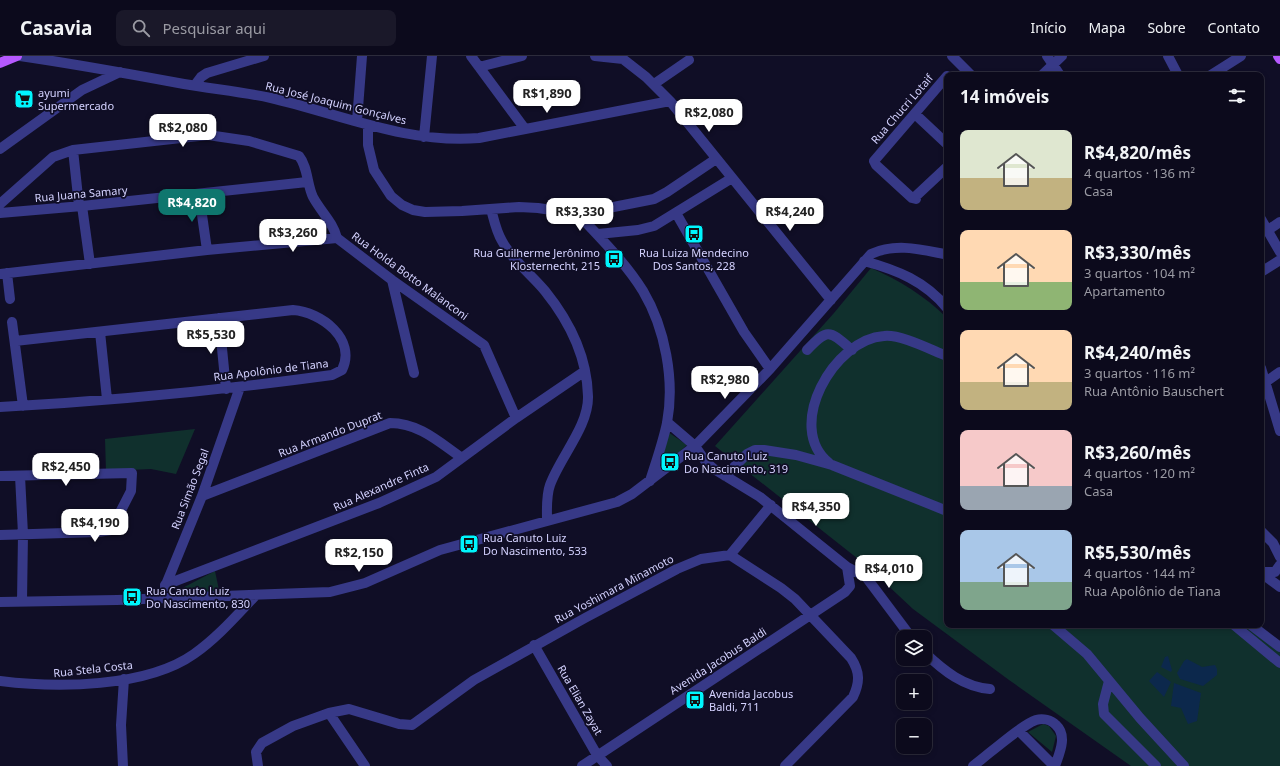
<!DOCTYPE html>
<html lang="pt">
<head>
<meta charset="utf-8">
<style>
	:root { --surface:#0c0a1c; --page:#1a1829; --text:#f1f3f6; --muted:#9a9aa3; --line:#2c2b3b; --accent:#0f766e }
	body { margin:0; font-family:"Noto Sans",sans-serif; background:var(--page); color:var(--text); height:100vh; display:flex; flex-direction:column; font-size:15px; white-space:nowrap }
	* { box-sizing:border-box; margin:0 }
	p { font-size:13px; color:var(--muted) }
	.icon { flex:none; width:22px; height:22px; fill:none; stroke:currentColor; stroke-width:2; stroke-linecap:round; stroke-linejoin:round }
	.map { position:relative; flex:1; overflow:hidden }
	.side { position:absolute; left:944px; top:16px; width:320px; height:556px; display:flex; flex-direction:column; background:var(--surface); border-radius:8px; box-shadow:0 2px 6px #0003,0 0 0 1px var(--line) }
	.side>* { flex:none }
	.controls { position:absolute; left:896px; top:574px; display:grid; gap:8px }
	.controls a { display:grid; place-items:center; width:36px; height:36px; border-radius:8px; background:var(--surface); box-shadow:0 2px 6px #0003,0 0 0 1px var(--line); font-size:20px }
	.price { position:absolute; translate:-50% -34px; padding:0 9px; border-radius:8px; background:#fff; color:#222; font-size:13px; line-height:26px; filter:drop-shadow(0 1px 2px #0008) }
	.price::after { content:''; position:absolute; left:50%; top:24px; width:12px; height:9px; margin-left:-6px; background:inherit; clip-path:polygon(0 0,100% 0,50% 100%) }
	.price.current { background:var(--accent); color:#fff }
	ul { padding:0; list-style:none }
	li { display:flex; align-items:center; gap:12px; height:100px; padding:0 16px }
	li span { display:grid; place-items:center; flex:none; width:112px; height:80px; border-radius:8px; color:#555 }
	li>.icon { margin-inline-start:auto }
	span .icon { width:48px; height:48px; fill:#fffc; stroke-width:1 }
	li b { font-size:17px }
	h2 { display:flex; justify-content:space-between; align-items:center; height:48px; padding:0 16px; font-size:17px }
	header { display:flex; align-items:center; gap:24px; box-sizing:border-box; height:56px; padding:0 20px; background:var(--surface); border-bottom:1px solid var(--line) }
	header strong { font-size:19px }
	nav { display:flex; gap:22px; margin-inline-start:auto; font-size:14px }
	.search { width:280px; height:36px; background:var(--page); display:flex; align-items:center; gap:10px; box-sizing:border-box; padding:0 14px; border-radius:8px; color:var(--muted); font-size:15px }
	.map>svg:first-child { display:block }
	.green { fill:#10302d }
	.water { fill:#0c284c }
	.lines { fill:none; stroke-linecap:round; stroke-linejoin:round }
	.minor { stroke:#373987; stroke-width:10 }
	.major { stroke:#b659ff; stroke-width:10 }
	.labels { text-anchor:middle; stroke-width:3.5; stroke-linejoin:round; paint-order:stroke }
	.poi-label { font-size:11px; fill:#d4d2ff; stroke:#100e26; text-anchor:start }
	.street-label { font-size:11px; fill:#d4d2ff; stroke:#100e26 }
</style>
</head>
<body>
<header>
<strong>Casavia</strong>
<div class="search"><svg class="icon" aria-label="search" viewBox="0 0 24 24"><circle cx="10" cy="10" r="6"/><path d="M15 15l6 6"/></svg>Pesquisar aqui</div>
<nav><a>Início</a><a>Mapa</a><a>Sobre</a><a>Contato</a></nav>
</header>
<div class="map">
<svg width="1280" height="710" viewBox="0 0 1280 710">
	<rect width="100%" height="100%" fill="#100e26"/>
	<path class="green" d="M 871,212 C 899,224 925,240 947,262 L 947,569 L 1249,569 L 1280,594 L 1280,710 L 1131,710 L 1009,624 L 913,553 L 867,510 L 715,390 L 834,257 Z
		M 195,373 L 176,418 L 151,413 L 106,415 L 105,383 Z
		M 668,376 L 687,389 L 659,414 Z
		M 215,515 L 220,539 L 169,539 Z
		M 1043,668 L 1049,670 L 1056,680 L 1052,696 L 1028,676 Z"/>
	<path class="water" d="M 1168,600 L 1172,614 L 1171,616 L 1161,611 L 1165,601 Z
		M 1187,603 L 1202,611 L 1215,609 L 1217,613 L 1217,619 L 1203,630 L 1180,623 L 1177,617 L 1184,605 Z
		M 1157,616 L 1171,626 L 1164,641 L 1149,625 Z
		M 1174,627 L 1201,637 L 1197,665 L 1188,668 L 1181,652 L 1171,650 Z"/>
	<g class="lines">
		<path class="minor" d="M 20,0 C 75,8 130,18 184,28 C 213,33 243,36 271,42 C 340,58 407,88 479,82 L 670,45
			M 471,0 L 525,73
			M 595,0 L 623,3 L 646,21 L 670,45 L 831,244
			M 952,0 L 971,19
			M 1047,0 L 1060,19
			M 1168,0 L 1178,19
			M 479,11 L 522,0
			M 1042,19 L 1062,0
			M 1211,19 L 1241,0
			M 947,20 L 874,105 L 876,109 L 912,142 L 916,143 L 916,140 L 947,111
			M 654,28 L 689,4
			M 195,29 L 201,21 L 207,17 L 264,0
			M 915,58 L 947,88
			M 357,65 L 362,0
			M 368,69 L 368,89 L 374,114 L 391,140 L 402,149 L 413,154 L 425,156 L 462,155 L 519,151 L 538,152 L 578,158 L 654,143 L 667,136 L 716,103
			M 424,81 L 432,0
			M 0,93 L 82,34 L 120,16
			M 73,94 L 79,150
			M 199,138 L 207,194
			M 0,148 L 53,101 L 73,94 L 208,79 L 249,85 L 299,100 C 308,111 307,129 313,141 C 321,156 333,166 337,182
			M 82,150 L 90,208
			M 491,153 C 494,164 496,175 502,185 C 512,204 532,219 545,235 C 570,266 587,300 588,340 C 589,370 560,401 550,429 C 546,440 547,453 547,465
			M 0,157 L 82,150 L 307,126
			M 676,157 L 744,276 L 770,313
			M 578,158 C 601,183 625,206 643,235 C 665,272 675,324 667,367 C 663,386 656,406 650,425
			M 1261,163 L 1280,196
			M 1268,174 L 1280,166
			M 598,178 L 638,174 L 654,170 L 732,122
			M 864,205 C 897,214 925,225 947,252
			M 1261,216 L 1280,204
			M 7,217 L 10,243
			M 0,218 L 207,194 L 337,182 L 392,224 L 484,289 L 516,362
			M 392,224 L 414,317
			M 219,262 L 226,333
			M 12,266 L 23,350
			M 100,276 L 107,343
			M 807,294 C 828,272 829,274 852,294
			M 1261,312 L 1280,375
			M 1261,329 L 1280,316
			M 0,351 C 111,345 222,334 332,319 L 342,314 C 357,283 321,256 293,254 L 15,285
			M 667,366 L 695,390 L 706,406 L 714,413 L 760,441 L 847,511 L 866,521 L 911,581
			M 829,407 C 784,371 834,283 884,280 C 901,278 931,294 947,300
			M 0,420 L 132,417 L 131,435 L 111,474 L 98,476 L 0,479
			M 20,420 L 23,478 L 22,545
			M 725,420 L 747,398 L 755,394 L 764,394 L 796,399 L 832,409 L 947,455
			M 202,440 L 390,367 C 419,367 439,386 462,402
			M 1261,475 L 1273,487 L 1280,501
			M 730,499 L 771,449
			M 1261,516 L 1275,516 L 1280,509
			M 1261,517 L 1280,531
			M 165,529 L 379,447 L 436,421 L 516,362 L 585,315
			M 165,531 L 202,440 L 240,331
			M 0,546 L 117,544 L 330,536 L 365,527 L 440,494 L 617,446 L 632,438 L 695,390 L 770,313 L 871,198 C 895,187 919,193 944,198 L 947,197
			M 1053,569 L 1087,598 L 1140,662 L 1184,710
			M 1234,569 L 1280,607
			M 1251,569 L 1280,591
			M 534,589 L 597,699 L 607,710
			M 925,597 C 944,615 964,631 990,633
			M 0,625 C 56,632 146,632 194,598 C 217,582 236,560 256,539
			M 1109,625 L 1103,648 L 1104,658 L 1156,710
			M 329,657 L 365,710
			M 1019,675 L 1054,710
			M 123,710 L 121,669 L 124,623
			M 258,710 L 256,696 L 262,687 L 293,670 L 329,657 L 349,653 L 399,668 L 412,669 L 474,624 L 585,562 L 677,513 L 701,503 L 730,499 L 781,532 L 795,543 L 851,602 C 860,616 860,626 853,641 L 785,710
			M 582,710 L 845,536 L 850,530 L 847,511
			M 973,710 C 988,699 1021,669 1036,664 C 1043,662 1051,664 1056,669 C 1068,680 1059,698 1055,710"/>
		<path class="major" d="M 1278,0 L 1280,3
			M 0,7 L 17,0"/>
	</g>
	<defs>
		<g id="supermarket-square" transform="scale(1)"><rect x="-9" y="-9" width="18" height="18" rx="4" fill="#00f5fd" stroke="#100e26"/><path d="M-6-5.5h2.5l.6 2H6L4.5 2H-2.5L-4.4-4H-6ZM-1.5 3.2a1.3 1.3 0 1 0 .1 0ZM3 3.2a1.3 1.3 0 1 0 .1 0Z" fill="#111"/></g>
		<g id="bus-square" transform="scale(1)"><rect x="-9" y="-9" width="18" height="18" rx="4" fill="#00f5fd" stroke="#100e26"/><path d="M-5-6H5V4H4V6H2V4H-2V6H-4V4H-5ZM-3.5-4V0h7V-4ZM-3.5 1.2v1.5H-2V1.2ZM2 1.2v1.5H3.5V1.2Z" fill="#111"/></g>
	</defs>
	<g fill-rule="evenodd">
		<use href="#supermarket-square" x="24" y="43"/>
		<use href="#bus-square" x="694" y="178"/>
		<use href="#bus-square" x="614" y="203"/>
		<use href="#bus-square" x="670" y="406"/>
		<use href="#bus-square" x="469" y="488"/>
		<use href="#bus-square" x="132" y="541"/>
		<use href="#bus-square" x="695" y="644"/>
	</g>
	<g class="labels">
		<g class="poi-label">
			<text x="38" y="41">ayumi<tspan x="38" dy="13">Supermercado</tspan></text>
			<text x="600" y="201" text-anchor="end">Rua Guilherme Jerônimo<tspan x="600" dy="13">Klosternecht, 215</tspan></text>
			<text x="694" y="201" text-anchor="middle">Rua Luiza Mendecino<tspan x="694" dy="13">Dos Santos, 228</tspan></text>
			<text x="684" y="404">Rua Canuto Luiz<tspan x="684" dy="13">Do Nascimento, 319</tspan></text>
			<text x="483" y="486">Rua Canuto Luiz<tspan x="483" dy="13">Do Nascimento, 533</tspan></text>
			<text x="146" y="539">Rua Canuto Luiz<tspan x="146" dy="13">Do Nascimento, 830</tspan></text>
			<text x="709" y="642">Avenida Jacobus<tspan x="709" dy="13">Baldi, 711</tspan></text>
		</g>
		<g class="street-label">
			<text transform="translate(336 47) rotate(14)" y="4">Rua José Joaquim Gonçalves</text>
			<text transform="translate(902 53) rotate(-49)" y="4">Rua Chucri Lotaif</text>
			<text transform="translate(81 138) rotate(-5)" y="4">Rua Juana Samary</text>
			<text transform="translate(410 220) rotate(36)" y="4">Rua Holda Botto Malanconi</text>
			<text transform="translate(271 314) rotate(-7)" y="4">Rua Apolônio de Tiana</text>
			<text transform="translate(330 378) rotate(-21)" y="4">Rua Armando Duprat</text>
			<text transform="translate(381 431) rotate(-24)" y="4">Rua Alexandre Finta</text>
			<text transform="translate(190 433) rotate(-69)" y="4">Rua Simão Segal</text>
			<text transform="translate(614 533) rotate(-28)" y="4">Rua Yoshimara Minamoto</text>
			<text transform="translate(718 605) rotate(-33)" y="4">Avenida Jacobus Baldi</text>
			<text transform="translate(93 613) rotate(-6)" y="4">Rua Stela Costa</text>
			<text transform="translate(580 644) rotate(60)" y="4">Rua Elian Zayat</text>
		</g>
	</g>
</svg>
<div class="controls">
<a><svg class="icon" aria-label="layers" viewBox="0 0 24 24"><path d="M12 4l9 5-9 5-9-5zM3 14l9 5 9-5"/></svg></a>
<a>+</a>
<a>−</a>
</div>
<b class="price" style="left:547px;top:58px">R$1,890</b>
<b class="price" style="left:709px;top:77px">R$2,080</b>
<b class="price" style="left:183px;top:92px">R$2,080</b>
<b class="price current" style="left:192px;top:167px">R$4,820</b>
<b class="price" style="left:580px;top:176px">R$3,330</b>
<b class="price" style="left:790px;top:176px">R$4,240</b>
<b class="price" style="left:293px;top:197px">R$3,260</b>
<b class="price" style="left:211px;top:299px">R$5,530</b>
<b class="price" style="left:725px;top:344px">R$2,980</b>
<b class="price" style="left:66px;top:431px">R$2,450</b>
<b class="price" style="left:816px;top:471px">R$4,350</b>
<b class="price" style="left:95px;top:487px">R$4,190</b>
<b class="price" style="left:359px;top:517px">R$2,150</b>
<b class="price" style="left:889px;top:533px">R$4,010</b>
<section class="side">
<h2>14 imóveis<svg class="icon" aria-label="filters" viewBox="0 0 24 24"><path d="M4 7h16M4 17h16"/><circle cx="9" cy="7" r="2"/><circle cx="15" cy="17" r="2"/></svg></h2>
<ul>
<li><span style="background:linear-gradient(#dfe7d0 60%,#c2b280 0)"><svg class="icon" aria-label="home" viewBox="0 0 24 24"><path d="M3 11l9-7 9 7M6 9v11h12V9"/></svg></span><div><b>R$4,820/mês</b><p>4 quartos · 136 m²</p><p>Casa</p></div></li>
<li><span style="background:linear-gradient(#ffd9b3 65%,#8fb573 0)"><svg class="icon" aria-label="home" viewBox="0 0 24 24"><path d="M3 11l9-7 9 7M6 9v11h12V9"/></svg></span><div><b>R$3,330/mês</b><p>3 quartos · 104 m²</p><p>Apartamento</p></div></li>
<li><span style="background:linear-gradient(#ffd9b3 65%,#c2b280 0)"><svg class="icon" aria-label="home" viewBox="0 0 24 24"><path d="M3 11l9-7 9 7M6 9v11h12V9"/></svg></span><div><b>R$4,240/mês</b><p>3 quartos · 116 m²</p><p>Rua Antônio Bauschert</p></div></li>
<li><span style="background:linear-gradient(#f6c9c9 70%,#9aa5b1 0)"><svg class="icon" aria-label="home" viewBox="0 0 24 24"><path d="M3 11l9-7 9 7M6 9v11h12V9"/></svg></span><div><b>R$3,260/mês</b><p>4 quartos · 120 m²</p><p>Casa</p></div></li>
<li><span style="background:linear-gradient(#a9c7e8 65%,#7fa58c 0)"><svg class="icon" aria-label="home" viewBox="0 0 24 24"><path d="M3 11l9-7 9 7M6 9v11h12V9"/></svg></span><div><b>R$5,530/mês</b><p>4 quartos · 144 m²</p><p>Rua Apolônio de Tiana</p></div></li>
</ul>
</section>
</div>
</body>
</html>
